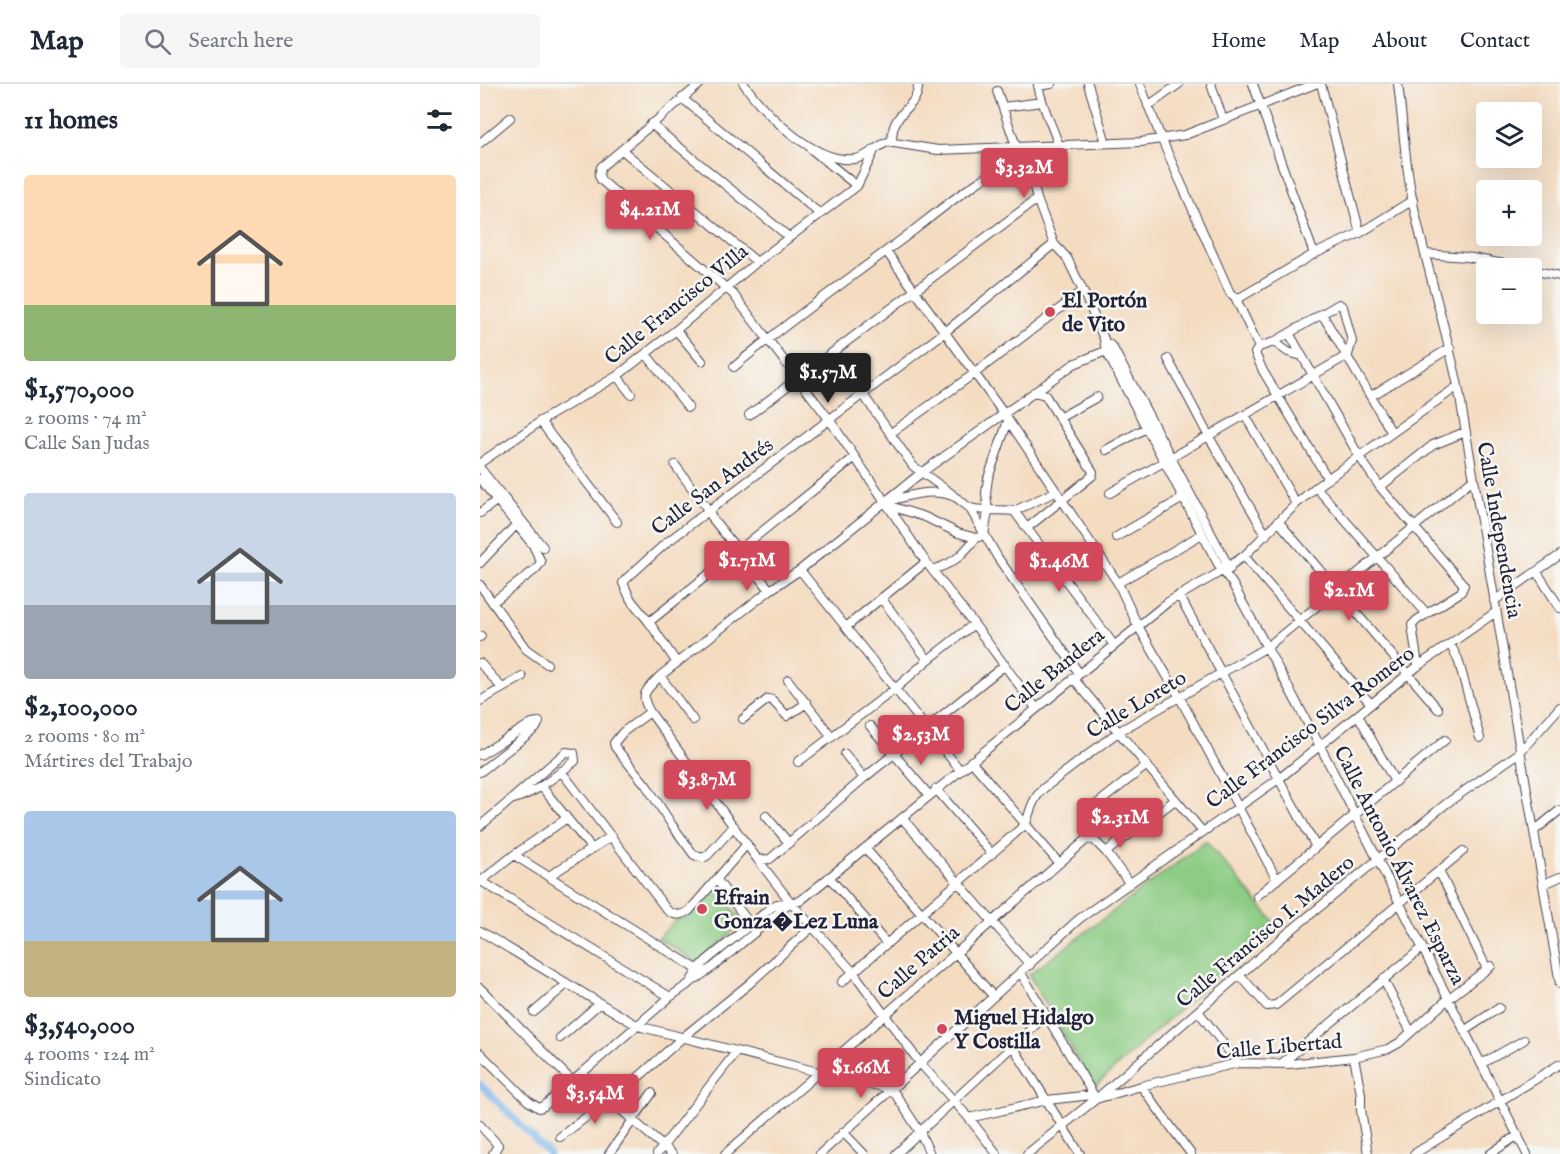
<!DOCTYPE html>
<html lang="en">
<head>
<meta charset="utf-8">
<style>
	:root { --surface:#fff; --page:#f6f6f7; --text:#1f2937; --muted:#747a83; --line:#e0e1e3; --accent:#d1495b }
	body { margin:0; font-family:"IM FELL English",serif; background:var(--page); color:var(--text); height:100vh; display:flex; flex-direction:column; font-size:22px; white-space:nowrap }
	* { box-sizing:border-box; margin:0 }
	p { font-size:20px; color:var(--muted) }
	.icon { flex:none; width:33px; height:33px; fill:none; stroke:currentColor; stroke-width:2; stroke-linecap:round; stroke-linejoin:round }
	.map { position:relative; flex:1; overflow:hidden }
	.panel { display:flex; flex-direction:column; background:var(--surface); width:480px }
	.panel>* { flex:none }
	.controls { position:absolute; left:996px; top:18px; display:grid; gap:12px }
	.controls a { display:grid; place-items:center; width:66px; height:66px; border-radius:6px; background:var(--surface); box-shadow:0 6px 24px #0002; font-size:30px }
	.price { position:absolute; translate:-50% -51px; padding:0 14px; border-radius:6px; background:var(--accent); color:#fff; font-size:20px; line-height:39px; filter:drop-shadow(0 2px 3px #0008) }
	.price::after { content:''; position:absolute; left:50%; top:36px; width:18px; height:14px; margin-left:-9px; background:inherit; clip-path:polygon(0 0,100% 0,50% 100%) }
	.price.current { background:#222; color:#fff }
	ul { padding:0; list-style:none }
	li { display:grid; align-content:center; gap:12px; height:318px; padding:0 24px }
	li span { display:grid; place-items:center; height:186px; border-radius:6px; color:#555 }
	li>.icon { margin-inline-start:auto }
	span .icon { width:108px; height:108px; fill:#fffc; stroke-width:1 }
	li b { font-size:26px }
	h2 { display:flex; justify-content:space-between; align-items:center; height:72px; padding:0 24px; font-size:26px }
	header { display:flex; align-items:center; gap:36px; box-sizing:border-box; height:84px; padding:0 30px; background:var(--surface); border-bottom:2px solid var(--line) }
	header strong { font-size:28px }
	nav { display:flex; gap:33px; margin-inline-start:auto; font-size:21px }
	.search { width:420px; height:54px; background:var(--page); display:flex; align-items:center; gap:15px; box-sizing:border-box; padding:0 21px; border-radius:6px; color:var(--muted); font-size:22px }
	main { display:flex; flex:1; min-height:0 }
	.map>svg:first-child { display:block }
	.green { fill:#8ccc83; stroke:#57775f; stroke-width:1.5 }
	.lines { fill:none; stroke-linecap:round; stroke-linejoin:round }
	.canal { stroke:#7db6ed; stroke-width:7 }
	.minor-casing { stroke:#423e4f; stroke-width:10 }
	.minor { stroke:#fff; stroke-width:8 }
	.poi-dot { fill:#d1495b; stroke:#f6f6f2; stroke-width:2 }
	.labels { text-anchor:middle; stroke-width:5; stroke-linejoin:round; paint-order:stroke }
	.poi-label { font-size:21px; font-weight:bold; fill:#22223b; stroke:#f6f6f2; text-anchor:start }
	.street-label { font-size:21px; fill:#22223b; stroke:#f6f6f2 }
</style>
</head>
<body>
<header>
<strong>Map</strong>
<div class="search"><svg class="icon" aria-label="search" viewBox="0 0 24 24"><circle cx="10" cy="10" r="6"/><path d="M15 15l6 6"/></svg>Search here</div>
<nav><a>Home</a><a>Map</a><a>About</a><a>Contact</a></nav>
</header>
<main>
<section class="panel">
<h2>11 homes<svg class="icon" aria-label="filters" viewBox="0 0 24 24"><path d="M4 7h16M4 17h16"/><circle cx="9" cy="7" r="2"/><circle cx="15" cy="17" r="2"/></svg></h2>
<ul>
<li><span style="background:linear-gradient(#ffd9b3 70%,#8fb573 0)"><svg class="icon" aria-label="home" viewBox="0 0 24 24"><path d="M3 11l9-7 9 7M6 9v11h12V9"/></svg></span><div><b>$1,570,000</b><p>2 rooms · 74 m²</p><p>Calle San Judas</p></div></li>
<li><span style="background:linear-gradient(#c9d6e8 60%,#9aa5b1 0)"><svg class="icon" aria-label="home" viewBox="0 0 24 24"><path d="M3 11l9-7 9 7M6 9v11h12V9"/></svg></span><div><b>$2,100,000</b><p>2 rooms · 80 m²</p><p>Mártires del Trabajo</p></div></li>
<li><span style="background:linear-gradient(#a9c7e8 70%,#c2b280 0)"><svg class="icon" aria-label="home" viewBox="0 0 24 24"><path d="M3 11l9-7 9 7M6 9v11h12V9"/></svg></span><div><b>$3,540,000</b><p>4 rooms · 124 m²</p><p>Sindicato</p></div></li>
</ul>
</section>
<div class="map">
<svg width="1080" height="1070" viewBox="0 0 1080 1070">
	<rect width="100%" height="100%" fill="#f6f6f2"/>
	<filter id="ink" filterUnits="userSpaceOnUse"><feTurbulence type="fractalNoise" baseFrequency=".0167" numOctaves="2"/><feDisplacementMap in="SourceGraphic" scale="12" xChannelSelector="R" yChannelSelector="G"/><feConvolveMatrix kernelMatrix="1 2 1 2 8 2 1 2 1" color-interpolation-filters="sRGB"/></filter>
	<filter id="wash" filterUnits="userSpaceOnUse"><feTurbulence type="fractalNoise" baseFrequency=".008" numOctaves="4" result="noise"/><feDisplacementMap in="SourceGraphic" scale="24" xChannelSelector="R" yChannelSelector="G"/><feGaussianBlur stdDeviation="1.35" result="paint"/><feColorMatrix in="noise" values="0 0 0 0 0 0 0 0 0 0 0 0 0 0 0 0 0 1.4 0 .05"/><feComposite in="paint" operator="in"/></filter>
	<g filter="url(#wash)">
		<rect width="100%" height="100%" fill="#f4dcc1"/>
		<path class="green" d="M 726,757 L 795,839 L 614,1003 L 549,891 Z
			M 235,803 L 263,838 L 218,879 L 178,854 L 195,836 C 213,836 224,816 235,803 Z"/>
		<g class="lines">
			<path class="canal" d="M 0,1000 L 69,1070"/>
		</g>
	</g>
	<g filter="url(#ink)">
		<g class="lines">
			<g class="minor-casing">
				<path id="minor" d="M 220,0 L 121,83 L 119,91 L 121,96 L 253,210 L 259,218 L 349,335 L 446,478 L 494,540 L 556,624
					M 264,0 C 285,30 335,80 375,75 C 389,73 396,62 408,58 L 458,66 L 661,58 L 705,51 L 835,0
					M 558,0 C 561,21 572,41 579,62
					M 608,0 L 626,59
					M 660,0 L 681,54 L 750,209 L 755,213 L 779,263
					M 731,0 L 743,36
					M 773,0 L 834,170
					M 841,0 L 880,149
					M 918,0 C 923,39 925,80 933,119 C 946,181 965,241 978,302 L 1080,900
					M 558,2 L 571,0
					M 517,7 L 536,62
					M 202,14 L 340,130
					M 668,22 L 699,0
					M 523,23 L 562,18
					M 171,40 L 309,153
					M 0,59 L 30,34
					M 412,59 C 412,53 412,46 415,40 C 422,24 439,20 438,0
					M 548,63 L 547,75 L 557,115 L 574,160 L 587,174 L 603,207 L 624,255 L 626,267 L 738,480 L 752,499 L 840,662 L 1047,1070
					M 331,65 L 377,102
					M 142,66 L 277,178
					M 406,167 L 524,330 L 638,499 L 658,542 L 700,614 L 797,796
					M 945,170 L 987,173 L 1046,184
					M 1052,186 L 1080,192
					M 755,213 L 761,213 L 834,170 L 880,149 L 933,116
					M 842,230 L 912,349
					M 196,246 L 222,277
					M 809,249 L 879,372 L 900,403 L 984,501 L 981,508 L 937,536 L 932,541 L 938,582
					M 794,258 L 808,268 L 822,272
					M 630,261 L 633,264 L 750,485
					M 166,270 L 208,323
					M 688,275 L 728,351 L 786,451
					M 254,283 C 309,236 368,196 425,153 C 457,129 509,83 547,75
					M 137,292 L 151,310
					M 382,309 L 433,382 L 472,410
					M 891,312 L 970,264
					M 269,331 L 557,115
					M 765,331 L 816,420
					M 579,334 L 617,313
					M 60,337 L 137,438
					M 411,349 L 495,289 L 603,207
					M 626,366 L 666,344
					M 0,379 L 64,335 L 137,292 L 196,246 L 277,178 L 377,102 L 393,69
					M 195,381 L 229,427 L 232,434 L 290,506
					M 0,384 L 63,463
					M 0,395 L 53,461 L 61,478 L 56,485 L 13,518
					M 836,403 L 947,530
					M 900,403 L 953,361 L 985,348
					M 630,409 L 868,271 L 872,257 L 863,223 L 859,220 L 794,258 L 779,263 L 775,269 L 783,287 L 848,395
					M 405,418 C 429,412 452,403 475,413 C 481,416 485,422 491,424 C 506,428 520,425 534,427 L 634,561
					M 407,421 L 445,433 L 478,449 L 496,454
					M 489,423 L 518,474 L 599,589
					M 534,427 L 575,408
					M 0,429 L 16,417
					M 798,437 L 958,625
					M 547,444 L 612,392 L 613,388 L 565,311 L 554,308
					M 504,451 L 508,427 L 506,409 L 508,394 L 528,337
					M 636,453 L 703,414
					M 764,472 L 891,620
					M 0,479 L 37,440
					M 320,486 L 480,686
					M 452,486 C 475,479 481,472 496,454 L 499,453
					M 1057,488 L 1080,524
					M 638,499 L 722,450
					M 0,501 L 46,565 L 67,580
					M 699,511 L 836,763
					M 401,514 L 448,576
					M 1014,517 L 1080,471
					M 169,538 L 375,373
					M 366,543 L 446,478
					M 0,553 L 1,552
					M 970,560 L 978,575 L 1000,654
					M 0,579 L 22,604
					M 197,579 L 169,538 L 151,516 L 143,499 L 146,495 L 186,459 L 465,248 L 574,160
					M 180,592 L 213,636
					M 593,594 L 722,747
					M 308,596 L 352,653
					M 0,617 L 42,593
					M 170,628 L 143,648 L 134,659 L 135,663 L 166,701 L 192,741 L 214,771 L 223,774 L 228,771 L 254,742
					M 878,631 L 915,698
					M 263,635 L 288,615 L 292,616 L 307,632 L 327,619
					M 390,642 L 449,711
					M 365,670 L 384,694
					M 0,671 L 52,639 L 59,638
					M 491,677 L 579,779
					M 318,678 L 415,605 L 448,576 L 494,540
					M 81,687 L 187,826 C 195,832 200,832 209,827 L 267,760
					M 0,688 L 56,644 L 59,638
					M 61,702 L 112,765
					M 456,705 L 512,770
					M 608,727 L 667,681
					M 286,732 L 309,759
					M 422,734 L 550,881
					M 0,742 C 30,718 57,692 86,668 L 94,669 L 95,677 C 76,692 57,708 34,715
					M 1054,747 L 1080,726
					M 385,764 L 513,912
					M 626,768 L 695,716
					M 34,771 L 220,887
					M 278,776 L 290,775 L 384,694 L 525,581
					M 959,787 L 1007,885
					M 69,792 L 132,752
					M 349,793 L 407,860
					M 237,796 L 270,840
					M 1,797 L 190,913
					M 0,798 L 34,771 L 87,734
					M 1064,800 L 1080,793
					M 777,812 L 965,656
					M 0,847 L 158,942 L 338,988 L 412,1005 L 440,1048 L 450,1070
					M 541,889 L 616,1015
					M 760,891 L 787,922 L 796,921 L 983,767
					M 903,895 L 931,948
					M 211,897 L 218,885 L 227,876 L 292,823 L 297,820 L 320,817 L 688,518 L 742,487 L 764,472 L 816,420 L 836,403 L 978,302
					M 362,898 L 546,740 C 550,726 553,714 564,704 L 638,648 L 787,563 L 993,395
					M 0,904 L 93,998
					M 718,927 L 758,979
					M 54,928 L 87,900
					M 984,947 L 1019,924
					M 80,954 L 120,919
					M 532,961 L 600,1070
					M 0,969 L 48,1017 L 59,1024 L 64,1022 L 190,913 L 233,883 L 309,820
					M 874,973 L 881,1010 L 881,1026 L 888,1070
					M 801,980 L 942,864
					M 1001,980 L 1044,956
					M 661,1002 L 711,1070
					M 134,1010 L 140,1025 L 192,1070
					M 616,1015 L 809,848 L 967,719 L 1039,669 L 1080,623
					M 489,1034 L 567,1016 L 612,1011
					M 0,1041 L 18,1061 L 13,1070
					M 363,1048 L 384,1070
					M 80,1053 L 161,991 L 202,954 L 269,900 L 333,842
					M 129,1070 L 172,1009
					M 177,1070 L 256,968
					M 245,1070 L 606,756 L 613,755 L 626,768 L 650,800
					M 340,1070 L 599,835 L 800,694 L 938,582 L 1016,528
					M 416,1070 L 566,931
					M 517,1070 L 489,1034 L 440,979 L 374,889 L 312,820 L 278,776 L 170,628 C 159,610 166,606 180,592 L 290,506 L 320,486 L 441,389 L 594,280 L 633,264
					M 547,1070 L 616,1015 L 661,1002 L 758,979 L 810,980 L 874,973 L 908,965 L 919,959 L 968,915 L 1011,882
					M 934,1070 L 1080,980
					M 1010,1070 L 1038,1051"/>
			</g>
			<use href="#minor" class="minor"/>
		</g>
	</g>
	<g class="poi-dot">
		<circle cx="570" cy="228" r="6"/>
		<circle cx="222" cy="825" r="6"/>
		<circle cx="462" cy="945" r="6"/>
	</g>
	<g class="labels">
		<g class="poi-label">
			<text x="582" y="223">El Portón<tspan x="582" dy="24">de Vito</tspan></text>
			<text x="234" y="820">Efrain<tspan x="234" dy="24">Gonza�Lez Luna</tspan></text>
			<text x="474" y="940">Miguel Hidalgo<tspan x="474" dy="24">Y Costilla</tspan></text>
		</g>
		<g class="street-label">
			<text transform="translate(196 220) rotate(-39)" y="7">Calle Francisco Villa</text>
			<text transform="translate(232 402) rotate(-37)" y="7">Calle San Andrés</text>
			<text transform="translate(1020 446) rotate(80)" y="7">Calle Independencia</text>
			<text transform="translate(574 586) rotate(-39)" y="7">Calle Bandera</text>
			<text transform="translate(656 620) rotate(-31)" y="7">Calle Loreto</text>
			<text transform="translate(830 643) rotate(-37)" y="7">Calle Francisco Silva Romero</text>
			<text transform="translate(920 781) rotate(63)" y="7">Calle Antonio Álvarez Esparza</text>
			<text transform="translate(785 847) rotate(-40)" y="7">Calle Francisco I. Madero</text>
			<text transform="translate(438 878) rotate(-41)" y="7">Calle Patria</text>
			<text transform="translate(799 962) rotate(-5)" y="7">Calle Libertad</text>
		</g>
	</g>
</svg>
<div class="controls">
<a><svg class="icon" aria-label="layers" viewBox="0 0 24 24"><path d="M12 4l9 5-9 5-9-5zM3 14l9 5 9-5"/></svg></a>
<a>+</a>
<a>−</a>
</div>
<b class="price" style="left:544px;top:115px">$3.32M</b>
<b class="price" style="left:170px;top:157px">$4.21M</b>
<b class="price current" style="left:348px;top:320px">$1.57M</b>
<b class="price" style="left:267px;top:508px">$1.71M</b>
<b class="price" style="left:579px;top:509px">$1.46M</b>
<b class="price" style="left:869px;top:538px">$2.1M</b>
<b class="price" style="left:441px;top:682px">$2.53M</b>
<b class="price" style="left:227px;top:727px">$3.87M</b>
<b class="price" style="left:640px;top:765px">$2.31M</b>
<b class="price" style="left:381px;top:1015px">$1.66M</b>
<b class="price" style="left:115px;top:1041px">$3.54M</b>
</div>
</main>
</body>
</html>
